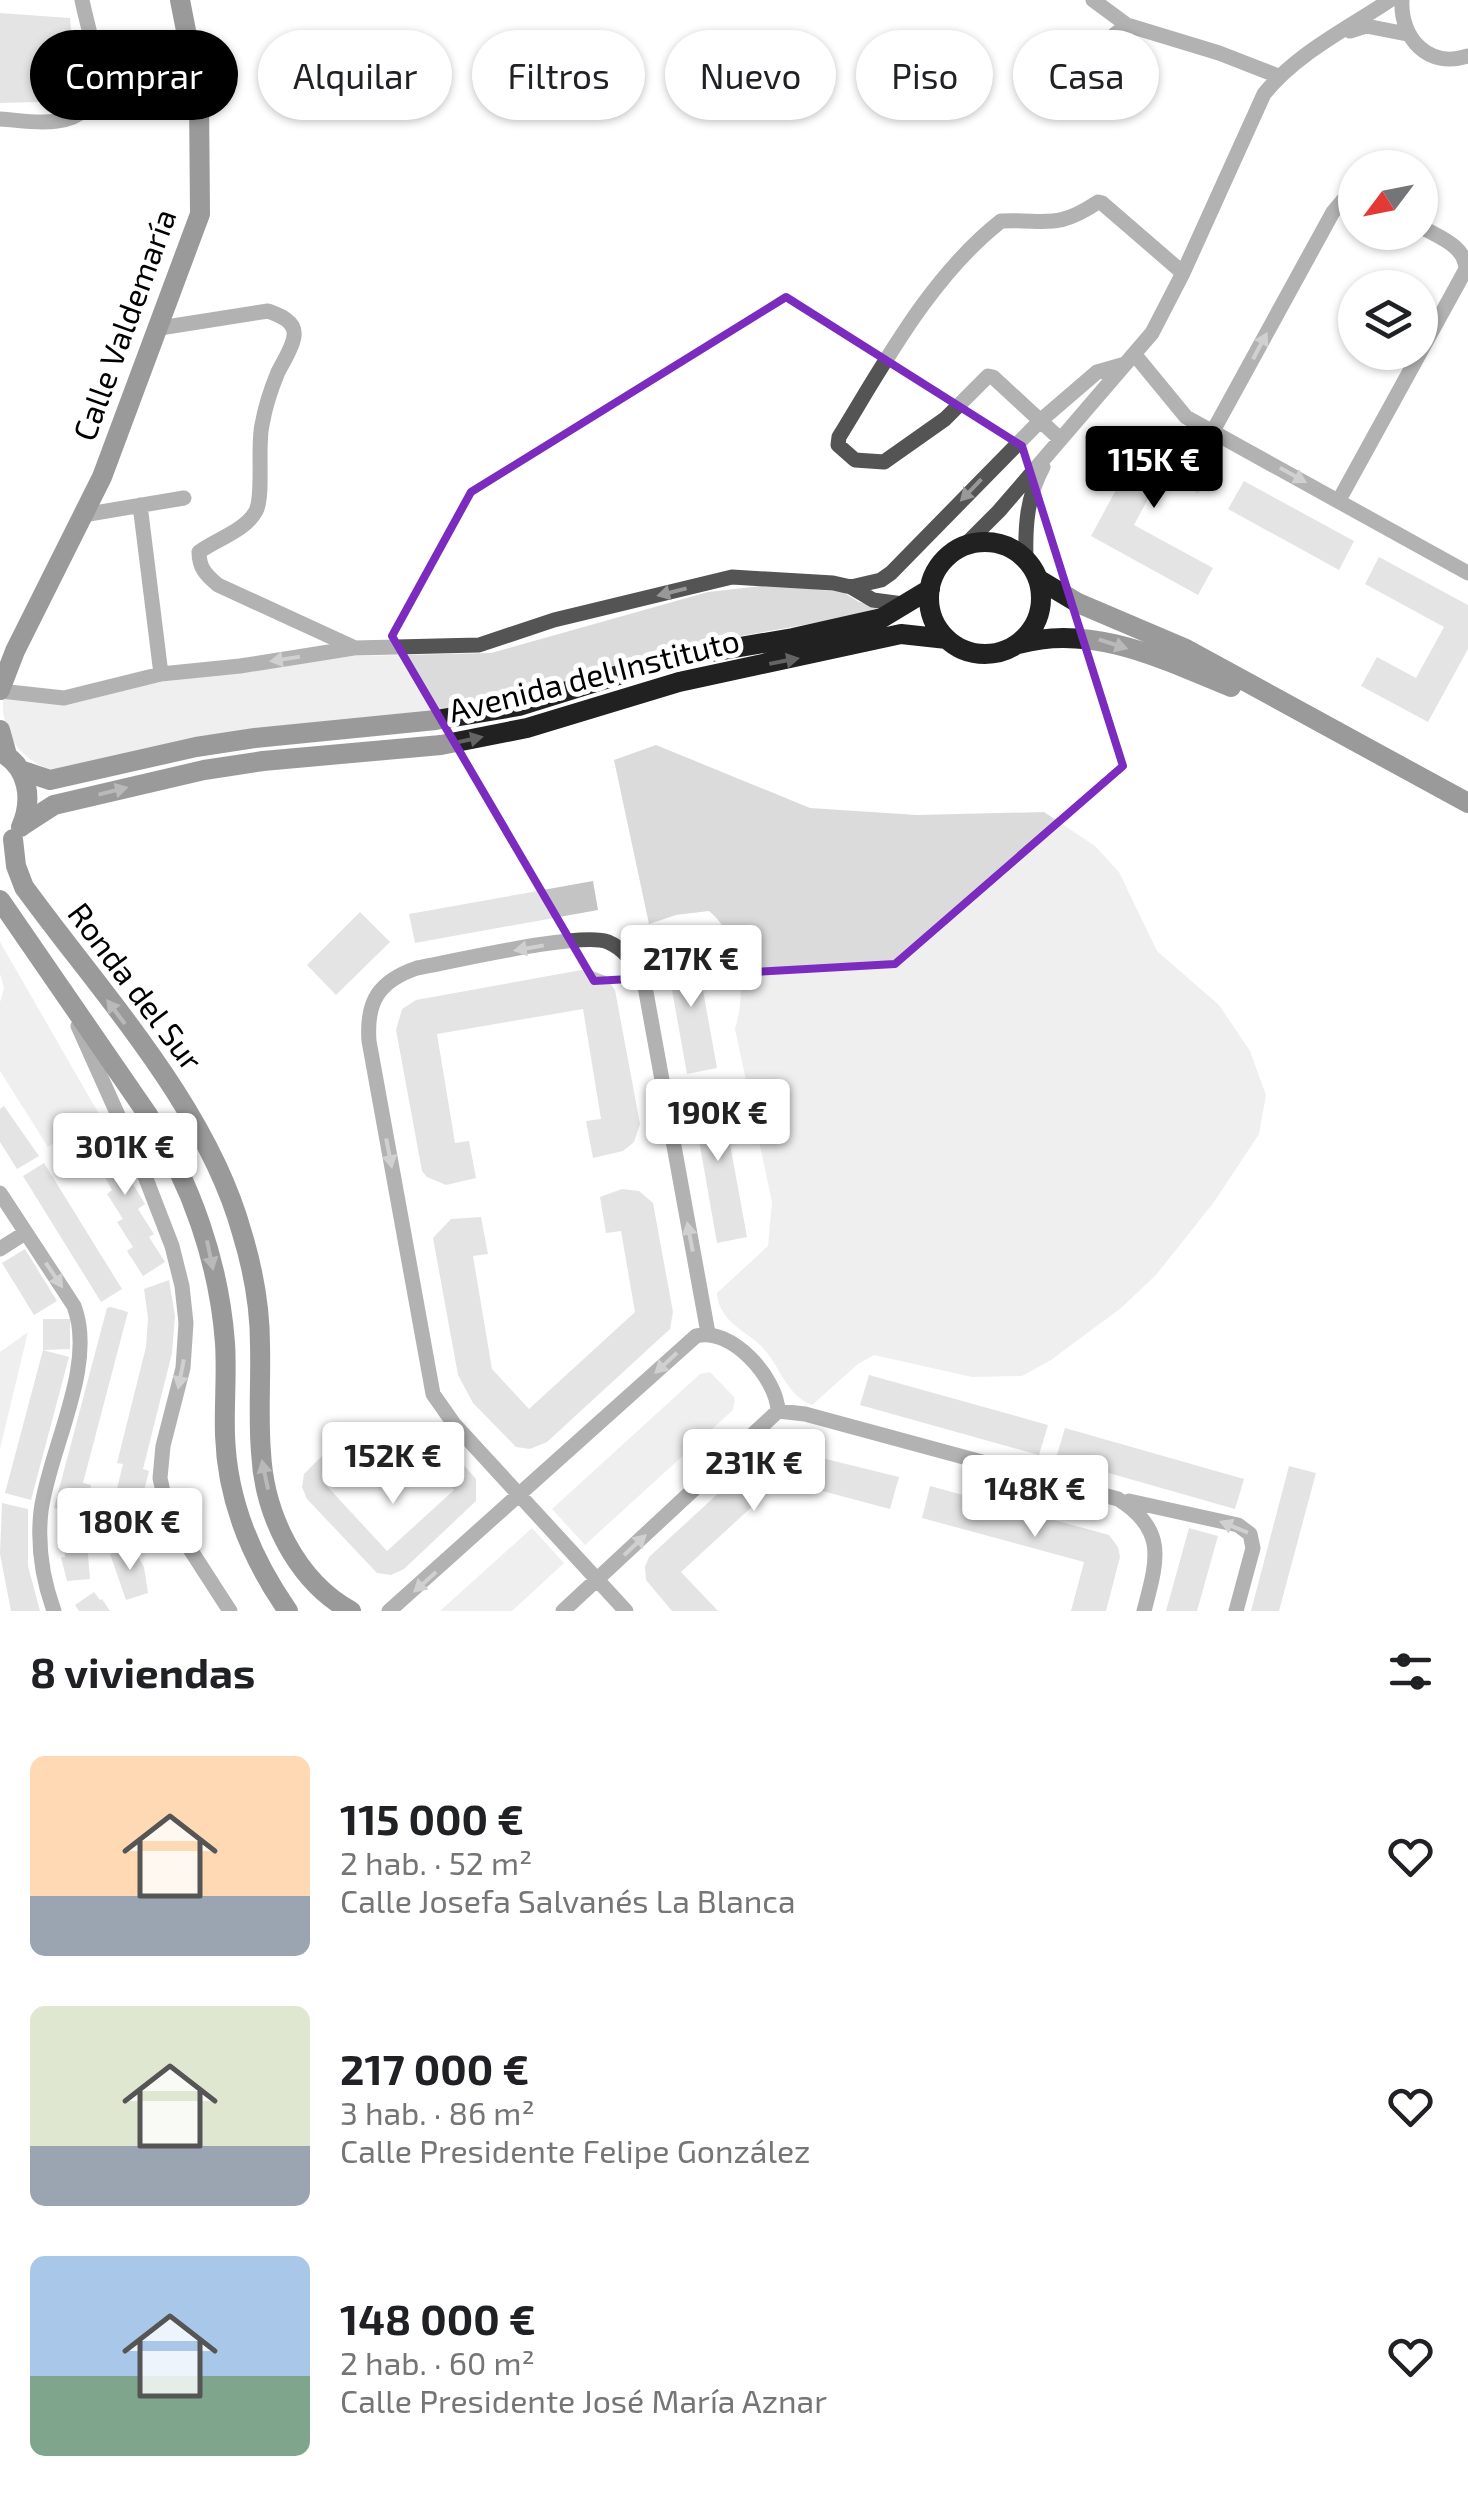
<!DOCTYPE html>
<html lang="es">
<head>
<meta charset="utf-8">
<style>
	:root { --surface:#fff; --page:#f6f6f6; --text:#202124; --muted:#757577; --accent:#000 }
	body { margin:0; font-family:"Exo 2",sans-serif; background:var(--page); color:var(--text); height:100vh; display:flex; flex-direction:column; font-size:38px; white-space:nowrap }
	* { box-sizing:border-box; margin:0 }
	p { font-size:32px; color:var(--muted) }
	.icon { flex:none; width:55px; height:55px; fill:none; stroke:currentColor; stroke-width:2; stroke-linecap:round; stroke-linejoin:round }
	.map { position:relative; height:1611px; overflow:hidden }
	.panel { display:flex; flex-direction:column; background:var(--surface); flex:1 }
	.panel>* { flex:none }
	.guide { position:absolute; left:30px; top:30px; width:1410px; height:90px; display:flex; gap:20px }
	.needle { width:65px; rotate:238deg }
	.tools { position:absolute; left:1338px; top:150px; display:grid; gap:20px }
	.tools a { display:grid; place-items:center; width:100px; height:100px; border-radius:50%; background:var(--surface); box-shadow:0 2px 8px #0004; font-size:50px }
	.price { position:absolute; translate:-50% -85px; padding:0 22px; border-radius:10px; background:#fff; color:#222; font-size:32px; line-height:65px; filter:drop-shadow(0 2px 5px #0008) }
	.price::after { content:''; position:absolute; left:50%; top:60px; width:30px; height:22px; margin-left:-15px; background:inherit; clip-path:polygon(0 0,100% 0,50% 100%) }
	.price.on { background:var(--accent); color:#fff }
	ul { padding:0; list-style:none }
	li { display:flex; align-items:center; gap:30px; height:250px; padding:0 30px }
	li span { display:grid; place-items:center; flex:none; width:280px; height:200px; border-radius:15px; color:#555 }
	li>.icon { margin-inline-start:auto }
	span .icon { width:120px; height:120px; fill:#fffc; stroke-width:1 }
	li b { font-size:42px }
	h2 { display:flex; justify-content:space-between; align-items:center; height:120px; padding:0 30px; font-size:42px }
	.tag { padding:0 35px; border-radius:45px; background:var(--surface); box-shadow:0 2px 8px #0004; font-size:35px; line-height:90px }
	.tag.on { background:var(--accent); color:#fff }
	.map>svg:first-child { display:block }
	.green { fill:#dbdbdb }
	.building { fill:#c4c4c4 }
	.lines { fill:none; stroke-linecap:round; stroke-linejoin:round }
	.street { stroke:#545454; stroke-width:15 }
	.secondary { stroke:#212121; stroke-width:20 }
	.oneway { fill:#989898 }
	.oneway2 { fill:#646464 }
	.marked { fill:none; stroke:#7b2cbf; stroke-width:8; stroke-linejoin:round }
	.labels { text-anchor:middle; stroke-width:10; stroke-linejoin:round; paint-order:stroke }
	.street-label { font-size:32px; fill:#000; stroke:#fff }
</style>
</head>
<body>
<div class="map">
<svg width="1468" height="1611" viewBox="0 0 1468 1611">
	<rect width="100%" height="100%" fill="#fff"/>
	<path class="green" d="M 770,585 L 843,592 L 859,602 L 883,607 L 838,619 L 678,647 L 544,690 L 474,708 L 56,772 C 22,761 0,735 3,697 L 70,704 L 159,682 L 355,656 L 491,653 L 708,592 Z
		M 656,745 L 810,808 L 917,815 L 1044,812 L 1095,846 L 1119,872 L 1157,951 L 1219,1005 L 1250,1051 L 1266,1095 L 1259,1134 L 1214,1202 L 1156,1275 L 1121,1308 L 1051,1360 L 1022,1376 L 972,1377 L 874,1355 L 858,1364 L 812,1405 C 786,1396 779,1363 761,1346 C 750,1335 734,1328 725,1315 C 720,1307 717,1301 717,1293 L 768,1246 L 772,1202 L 735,1029 C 747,988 742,939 709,911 L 676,915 L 649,924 L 614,760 Z
		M 0,942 L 99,1114 L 48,1147 L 0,1071 L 0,1002 L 4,988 L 0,974 Z
		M 28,1332 L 0,1449 L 0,1352 Z
		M 710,1372 L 735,1398 L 733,1410 L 585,1545 L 552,1509 L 700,1374 Z
		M 532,1528 L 564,1563 L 512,1611 L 440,1611 Z"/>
	<path class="building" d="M 0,13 L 70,18 L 77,101 L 0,103 Z
		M 1149,429 L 1214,465 L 1198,493 L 1162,473 L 1134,525 L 1213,568 L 1198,595 L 1091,536 Z
		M 1244,481 L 1354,541 L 1339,570 L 1228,509 Z
		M 1379,557 L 1468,605 L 1468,649 L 1428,722 L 1361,686 L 1377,657 L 1416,678 L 1444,627 L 1365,584 Z
		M 593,881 L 598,910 L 415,943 L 409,914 Z
		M 360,912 L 390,942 L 336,995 L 307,965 Z
		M 695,946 L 717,1068 L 687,1074 L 665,951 Z
		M 587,969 L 606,976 L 615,990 L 640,1124 L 634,1142 L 623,1151 L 593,1158 L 586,1121 L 601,1119 L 583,1009 L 437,1034 L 455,1143 L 469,1141 L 476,1178 L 446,1185 L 427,1177 L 422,1171 L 396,1030 L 402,1009 L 416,1000 Z
		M 719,1084 L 747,1237 L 717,1243 L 690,1089 Z
		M 4,1106 L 39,1156 L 17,1169 L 0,1142 L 0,1109 Z
		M 105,1123 L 135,1176 L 130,1179 L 145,1204 L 138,1209 L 154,1234 L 149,1237 L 165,1262 L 143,1276 L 127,1251 L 133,1247 L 117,1222 L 123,1219 L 107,1194 L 112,1190 L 83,1137 Z
		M 44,1163 L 122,1289 L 101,1302 L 23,1176 Z
		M 622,1189 L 639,1191 L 653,1203 L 673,1312 L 670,1329 L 547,1442 L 530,1449 L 516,1447 L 473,1403 L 458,1375 L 433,1238 L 451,1219 L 481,1217 L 488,1254 L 473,1256 L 492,1369 L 529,1409 L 635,1312 L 621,1231 L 606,1233 L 600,1197 Z
		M 25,1249 L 57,1301 L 34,1315 L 2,1263 Z
		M 169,1280 L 175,1316 L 172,1353 L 143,1469 L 149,1471 L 142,1499 L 152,1502 L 144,1530 L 119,1524 L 126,1495 L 116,1493 L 123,1464 L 117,1463 L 146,1347 L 148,1318 L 144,1289 Z
		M 111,1307 L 128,1312 L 83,1483 L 91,1485 L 83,1515 L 54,1508 L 107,1308 Z
		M 43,1319 L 70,1319 L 70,1349 L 43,1350 Z
		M 43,1350 L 69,1357 L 31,1500 L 5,1493 Z
		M 869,1375 L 1048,1425 L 1039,1455 L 860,1405 Z
		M 1065,1428 L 1244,1479 L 1235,1509 L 1056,1458 Z
		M 434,1431 L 476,1479 L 476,1501 L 404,1569 L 391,1575 L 377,1573 L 307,1499 L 302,1487 L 304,1474 L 334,1444 L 351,1462 L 326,1485 L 387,1551 L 454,1490 L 416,1448 Z
		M 777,1447 L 899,1477 L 890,1509 L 781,1480 L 681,1572 L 718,1611 L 672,1611 L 646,1580 L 645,1567 L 649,1557 L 761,1454 Z
		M 1289,1466 L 1316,1473 L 1279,1611 L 1251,1611 Z
		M 930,1486 L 1109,1535 L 1118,1547 L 1120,1557 L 1106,1611 L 1071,1611 L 1084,1562 L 922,1518 Z
		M 2,1503 L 28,1509 L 28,1566 L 40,1611 L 11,1611 L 0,1554 Z
		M 1189,1528 L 1218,1536 L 1197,1611 L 1166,1611 Z
		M 86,1531 L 90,1579 L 67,1581 L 61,1557 L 65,1557 L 63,1533 Z
		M 132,1546 L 144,1567 L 148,1593 L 126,1600 L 110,1554 Z
		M 94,1592 L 100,1600 L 102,1599 L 110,1611 L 79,1611 L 75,1605 Z"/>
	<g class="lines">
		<path class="street" d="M 1093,0 L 1127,25 L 1219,53 L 1278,76
			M 1402,0 C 1400,38 1428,69 1468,56
			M 1350,31 L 1366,26 L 1407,34
			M 1049,110 L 1100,46 L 1127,25
			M 0,119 C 18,120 38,124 57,121 C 120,113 90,41 82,0
			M 160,328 L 268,311 C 279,315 296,321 294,336 C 293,347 283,362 278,372 C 271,389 265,407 262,425 C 257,447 264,495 256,511 C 245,531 217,539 199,552 C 199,568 206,575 218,585 L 353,647
			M 1135,355 L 1186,417 L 1468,573
			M 1213,431 L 1333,212 L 1344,199 L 1355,195
			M 1059,438 L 993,377 L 988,376 L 945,419 L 884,462 L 855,460 L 838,445 L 839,437 C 885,362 931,276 1001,221 C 1048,219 1056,230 1098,202 L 1102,203 L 1183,273
			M 1339,500 L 1466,269 C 1465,245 1438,237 1420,226
			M 140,505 L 161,674
			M 83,515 L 184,498
			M 964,546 L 999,511 L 1152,333 L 1183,273 L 1264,94 C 1297,53 1347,29 1390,0
			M 1026,559 C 1025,525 1027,497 1043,467
			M 851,587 L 881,580 L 891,573 L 1040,421 L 1097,372 L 1125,364
			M 0,691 L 64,698 L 161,674 L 240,666 L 354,648 L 479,645 L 554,620 L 732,577 L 833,583 L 851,587 L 873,600 L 903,604
			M 78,1026 L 143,1171 L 172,1246 L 182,1286 L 186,1323 L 183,1368 L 163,1446 L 160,1478 L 168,1515 L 230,1611
			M 0,1193 L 74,1306 C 97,1366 49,1449 41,1511 C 37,1547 42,1578 54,1611
			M 0,1249 L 25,1233
			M 778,1411 L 805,1414 L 1118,1499 C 1168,1530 1157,1561 1144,1611
			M 1129,1501 L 1238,1525 L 1250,1534 L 1253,1548 L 1236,1611
			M 389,1611 L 696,1336 C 731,1326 777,1378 778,1411 L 563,1611
			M 626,1611 L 454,1424 L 433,1394 L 369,1041 C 366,1001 379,981 417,968 C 452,962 581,931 608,942 C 625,949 636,965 644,981 L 708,1333"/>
		<path class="secondary" d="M929 598a56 56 0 1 1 112 0a56 56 0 1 1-112 0Z
			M 1038,579 L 1078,603 L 1186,649 L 1468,803
			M 1019,644 C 1091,623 1165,660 1231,687
			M 0,690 L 15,651 L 102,477 L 200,214 L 199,97 L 180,0
			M 0,730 L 7,755
			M 0,752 C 29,767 33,800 21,827
			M 20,770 L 50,780 L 196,747 L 255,738 L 436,720 L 519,706 L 670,659 L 793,638 L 882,618 L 930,589
			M 23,825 L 54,805 L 204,770 L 263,761 L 441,745 L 527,728 L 679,682 L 901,634 L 947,639
			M 13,839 L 16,866 L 24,887 C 101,993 207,1106 242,1233 C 253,1269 260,1308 260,1345 C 261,1381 258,1417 261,1452 C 264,1514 296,1581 351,1611
			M 0,900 L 148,1115 C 191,1183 219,1262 225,1343 C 227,1374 224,1404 225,1435 C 227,1500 251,1558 288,1611"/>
	</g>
	<defs><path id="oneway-solid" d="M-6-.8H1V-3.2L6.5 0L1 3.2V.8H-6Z" transform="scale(2.5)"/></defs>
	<g class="oneway">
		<use href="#oneway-solid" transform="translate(1260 346) rotate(-62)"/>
		<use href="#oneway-solid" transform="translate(1293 475) rotate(29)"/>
		<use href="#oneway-solid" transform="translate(971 490) rotate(134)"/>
		<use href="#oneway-solid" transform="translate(672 592) rotate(166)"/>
		<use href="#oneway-solid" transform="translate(285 659) rotate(171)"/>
		<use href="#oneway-solid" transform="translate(529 948) rotate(170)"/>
		<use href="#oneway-solid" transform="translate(389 1153) rotate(79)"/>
		<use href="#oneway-solid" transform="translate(690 1237) rotate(-101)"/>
		<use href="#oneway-solid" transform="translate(54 1275) rotate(56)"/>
		<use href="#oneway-solid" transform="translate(666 1363) rotate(137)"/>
		<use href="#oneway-solid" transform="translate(181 1374) rotate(101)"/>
		<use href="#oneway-solid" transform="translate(1234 1527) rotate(-158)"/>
		<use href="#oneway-solid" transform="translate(635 1545) rotate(-43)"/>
		<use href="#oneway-solid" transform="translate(425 1582) rotate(138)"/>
	</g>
	<g class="oneway2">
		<use href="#oneway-solid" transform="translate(1113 644) rotate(18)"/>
		<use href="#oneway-solid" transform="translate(784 661) rotate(-11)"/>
		<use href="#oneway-solid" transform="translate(468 740) rotate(-12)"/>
		<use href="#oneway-solid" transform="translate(113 791) rotate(-14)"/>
		<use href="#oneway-solid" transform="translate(116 1012) rotate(-127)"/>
		<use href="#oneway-solid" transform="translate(210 1255) rotate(78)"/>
		<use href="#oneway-solid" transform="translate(265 1475) rotate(-102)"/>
	</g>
	<path d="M0 0H1468V1611H0ZM 786,297 L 1022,446 L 1123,766 L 895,964 L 594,981 L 392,636 L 471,492 Z" fill="#fff" fill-opacity=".55" fill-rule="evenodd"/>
	<path class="marked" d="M 786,297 L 1022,446 L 1123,766 L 895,964 L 594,981 L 392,636 L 471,492 Z"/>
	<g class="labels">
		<g class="street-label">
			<text transform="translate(125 325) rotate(-70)" y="11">Calle Valdemaría</text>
			<text transform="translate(594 676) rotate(-14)" y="11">Avenida del Instituto</text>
			<text transform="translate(135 987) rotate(53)" y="11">Ronda del Sur</text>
		</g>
	</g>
</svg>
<div class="tools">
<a><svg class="needle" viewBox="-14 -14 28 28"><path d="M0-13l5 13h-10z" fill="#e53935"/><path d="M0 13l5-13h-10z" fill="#757577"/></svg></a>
<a><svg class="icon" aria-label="layers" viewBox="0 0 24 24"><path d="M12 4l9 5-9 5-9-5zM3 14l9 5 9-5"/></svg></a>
</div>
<b class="price on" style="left:1154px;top:511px">115K €</b>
<b class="price" style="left:691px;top:1010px">217K €</b>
<b class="price" style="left:718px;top:1164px">190K €</b>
<b class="price" style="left:125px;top:1198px">301K €</b>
<b class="price" style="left:393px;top:1507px">152K €</b>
<b class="price" style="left:754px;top:1514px">231K €</b>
<b class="price" style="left:1035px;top:1540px">148K €</b>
<b class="price" style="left:130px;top:1573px">180K €</b>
<div class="guide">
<a class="tag on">Comprar</a>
<a class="tag">Alquilar</a>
<a class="tag">Filtros</a>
<a class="tag">Nuevo</a>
<a class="tag">Piso</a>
<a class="tag">Casa</a>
</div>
</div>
<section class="panel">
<h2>8 viviendas<svg class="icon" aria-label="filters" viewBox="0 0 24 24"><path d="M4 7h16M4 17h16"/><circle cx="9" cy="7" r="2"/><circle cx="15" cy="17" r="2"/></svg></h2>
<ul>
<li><span style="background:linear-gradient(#ffd9b3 70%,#9aa5b1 0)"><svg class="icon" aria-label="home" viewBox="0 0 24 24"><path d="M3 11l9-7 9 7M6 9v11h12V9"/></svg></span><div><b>115 000 €</b><p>2 hab. · 52 m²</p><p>Calle Josefa Salvanés La Blanca</p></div><svg class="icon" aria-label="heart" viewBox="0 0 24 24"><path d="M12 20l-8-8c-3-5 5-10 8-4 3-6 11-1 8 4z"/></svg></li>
<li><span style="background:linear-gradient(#dfe7d0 70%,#9aa5b1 0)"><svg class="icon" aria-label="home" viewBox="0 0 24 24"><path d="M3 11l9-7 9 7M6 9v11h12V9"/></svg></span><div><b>217 000 €</b><p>3 hab. · 86 m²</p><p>Calle Presidente Felipe González</p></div><svg class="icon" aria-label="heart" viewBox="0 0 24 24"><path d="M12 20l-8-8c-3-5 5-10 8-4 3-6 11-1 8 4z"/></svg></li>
<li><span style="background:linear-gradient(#a9c7e8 60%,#7fa58c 0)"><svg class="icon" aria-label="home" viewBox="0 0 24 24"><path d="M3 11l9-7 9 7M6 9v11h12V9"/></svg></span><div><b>148 000 €</b><p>2 hab. · 60 m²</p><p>Calle Presidente José María Aznar</p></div><svg class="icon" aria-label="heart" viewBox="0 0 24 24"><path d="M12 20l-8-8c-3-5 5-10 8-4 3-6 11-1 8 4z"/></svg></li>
</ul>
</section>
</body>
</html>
